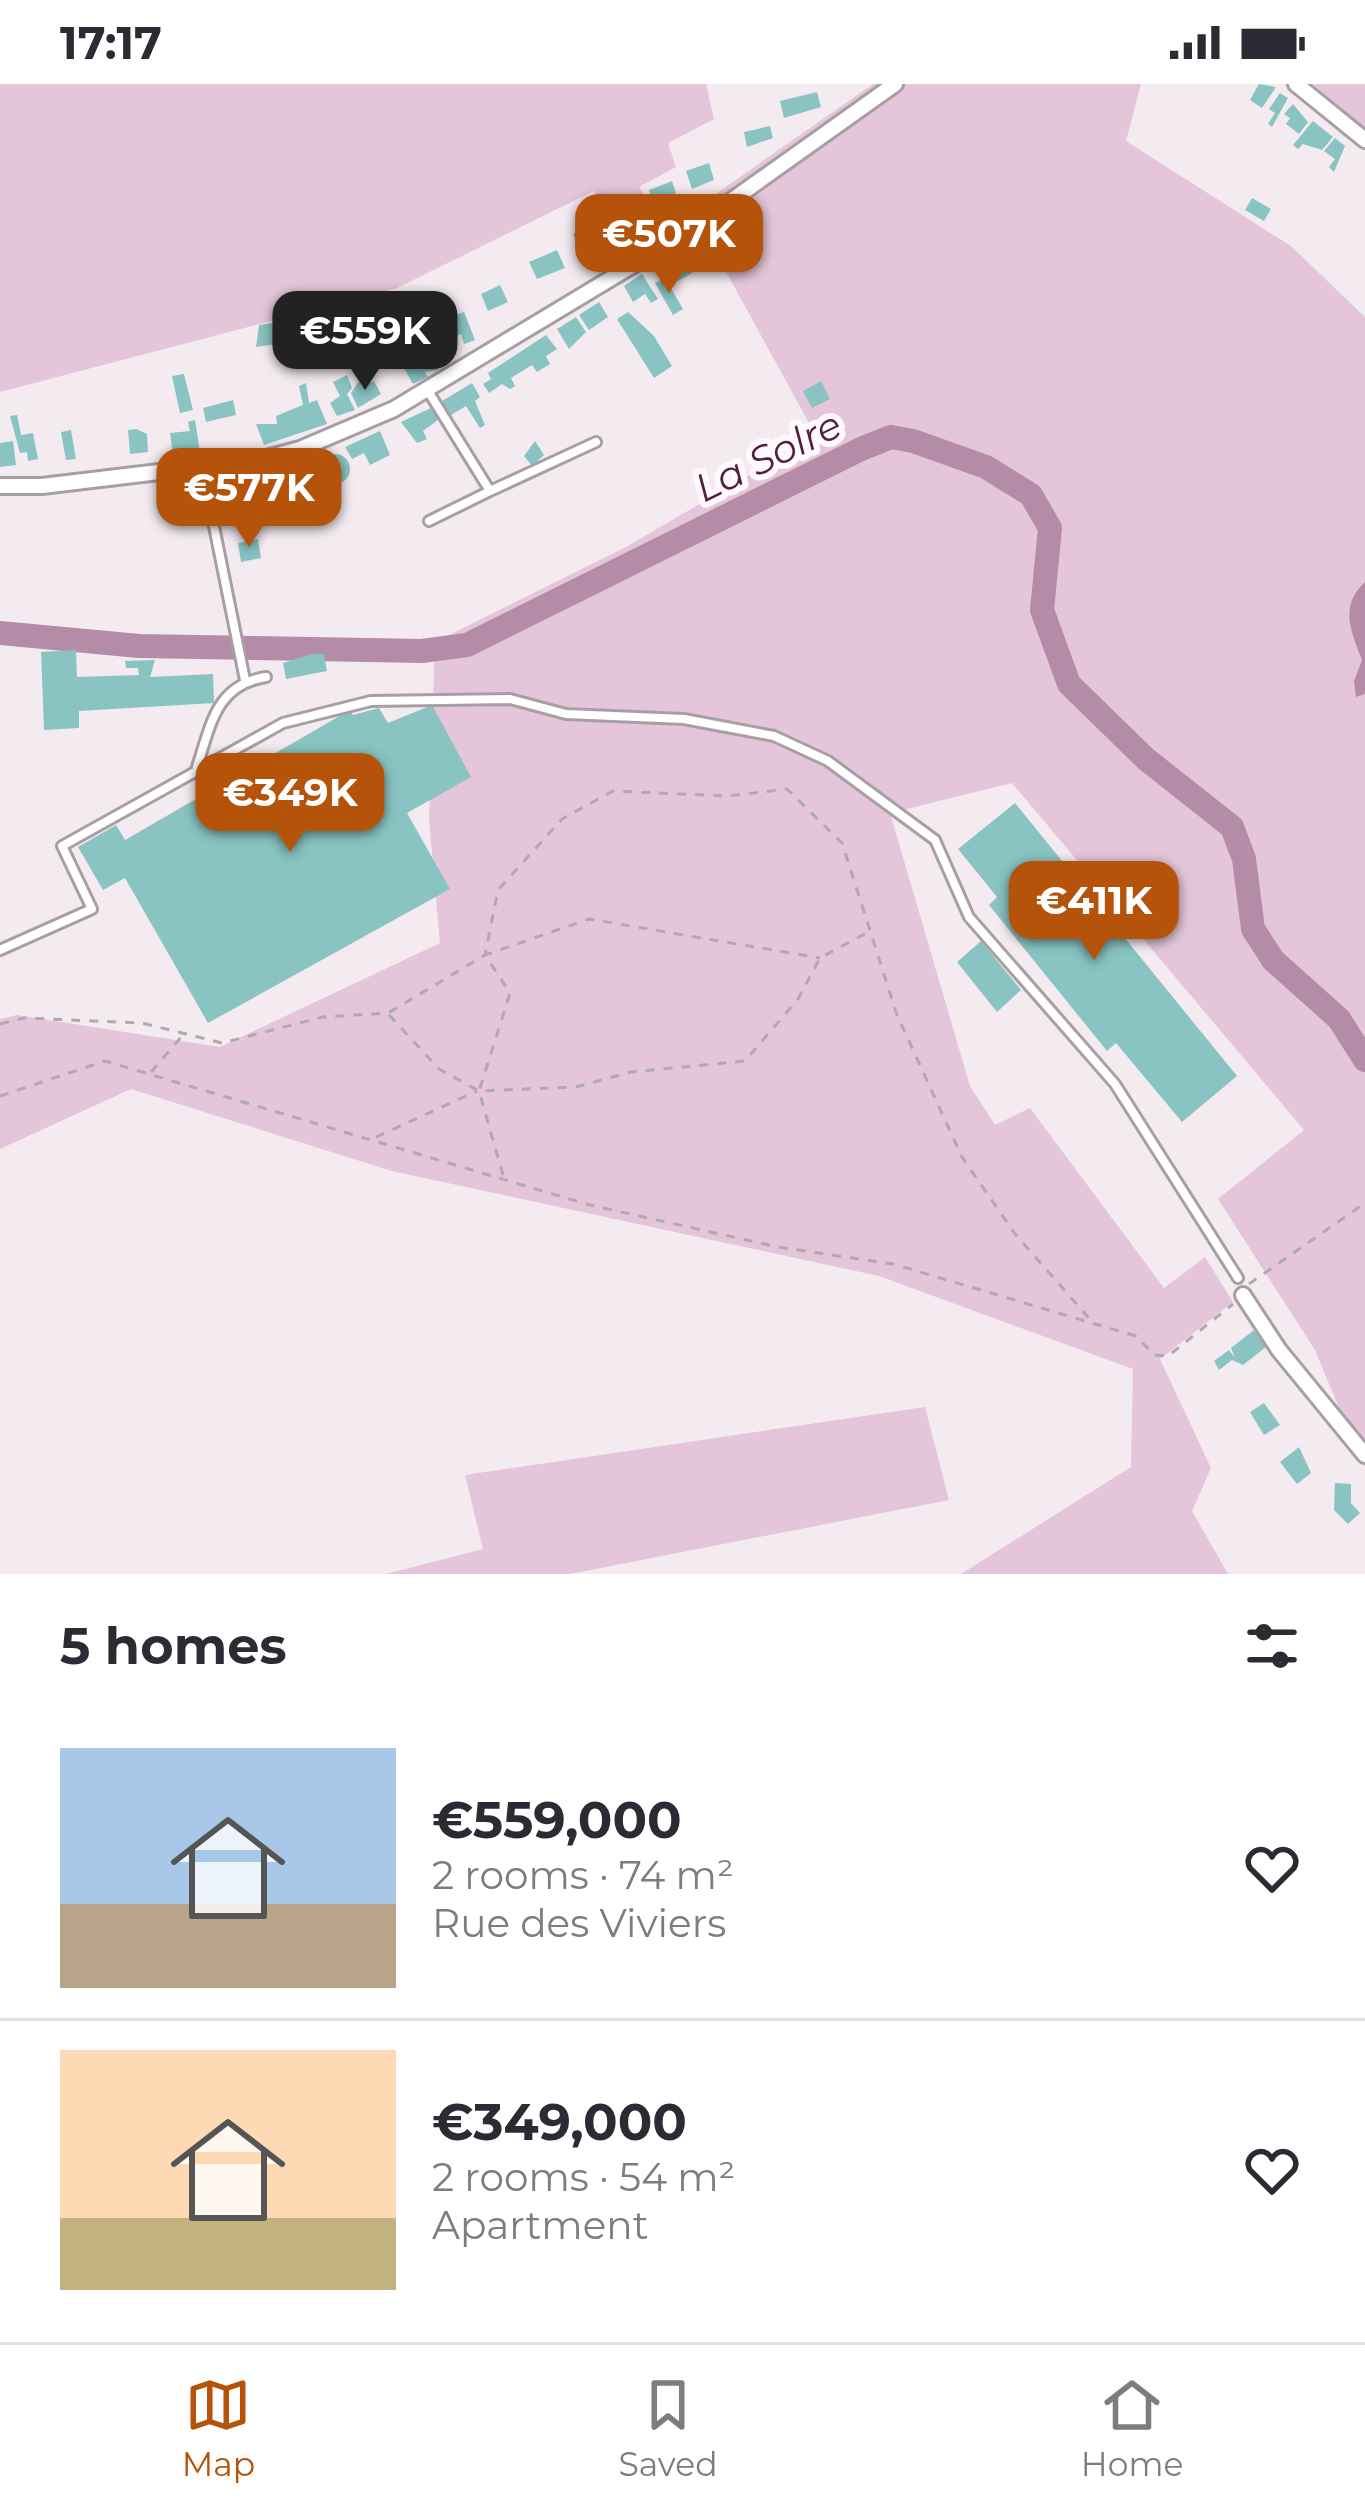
<!DOCTYPE html>
<html lang="en">
<head>
<meta charset="utf-8">
<style>
	:root { --surface:#fff; --page:#f7f7f7; --text:#2b2b33; --muted:#7c7c81; --line:#e1e1e2; --accent:#b45309 }
	body { margin:0; font-family:Montserrat,sans-serif; background:var(--page); color:var(--text); height:100vh; display:flex; flex-direction:column; font-size:45px; white-space:nowrap }
	* { box-sizing:border-box; margin:0 }
	p { font-size:39px; color:var(--muted) }
	.icon { flex:none; width:66px; height:66px; fill:none; stroke:currentColor; stroke-width:2; stroke-linecap:round; stroke-linejoin:round }
	.map { position:relative; height:1490px; overflow:hidden }
	.sheet { display:flex; flex-direction:column; background:var(--surface); flex:1 }
	.sheet>* { flex:none }
	.price { position:absolute; translate:-50% -102px; padding:0 27px; border-radius:24px; background:var(--accent); color:#fff; font-size:39px; line-height:78px; filter:drop-shadow(0 3px 6px #0008) }
	.price::after { content:''; position:absolute; left:50%; top:72px; width:36px; height:27px; margin-left:-18px; background:inherit; clip-path:polygon(0 0,100% 0,50% 100%) }
	.price.selected { background:#222; color:#fff }
	ul { padding:0; list-style:none }
	li { display:flex; align-items:center; gap:36px; height:300px; padding:0 60px }
	li+li { border-top:3px solid var(--line) }
	li span { display:grid; place-items:center; flex:none; width:336px; height:240px; border-radius:0px; color:#555 }
	li>.icon { margin-inline-start:auto }
	span .icon { width:144px; height:144px; fill:#fffc; stroke-width:1 }
	li b { font-size:51px }
	h2 { display:flex; justify-content:space-between; align-items:center; height:144px; padding:0 60px; font-size:51px }
	.status { display:flex; justify-content:space-between; align-items:center; height:84px; padding:0 60px; background:var(--surface); direction:ltr }
	.status svg { height:33px; fill:currentColor }
	.menu { display:flex; justify-content:space-around; align-items:center; height:168px; border-top:3px solid var(--line); background:var(--surface); font-size:33px; color:var(--muted) }
	.menu a { display:grid; justify-items:center; gap:6px }
	.menu .selected { color:var(--accent) }
	.map>svg:first-child { display:block }
	.green { fill:#e4c5d9 }
	.water { fill:#b48ca7 }
	.lines { fill:none; stroke-linecap:round; stroke-linejoin:round }
	.river { stroke:#b48ca7; stroke-width:24 }
	.building { fill:#89c4c2 }
	.service-casing { stroke:#a89fa5; stroke-width:14 }
	.minor-casing { stroke:#a89fa5; stroke-width:20 }
	.path { stroke:#b0a9ae; stroke-width:3; stroke-dasharray:9 9; stroke-linecap:butt }
	.service { stroke:#fff; stroke-width:8 }
	.minor { stroke:#fff; stroke-width:14 }
	.labels { text-anchor:middle; stroke-width:12; stroke-linejoin:round; paint-order:stroke }
	.water-label { font-size:39px; font-style:italic; fill:#521f44; stroke:#fefafc }
</style>
</head>
<body>
<div class="status"><b>17:17</b><svg viewBox="0 0 49 12"><path d="M0 12V9h3v3zM5 12V6h3v6zM10 12V3h3v9zM15 12V0h3v12zM26 1h20v11H26zM47 4h2v5h-2z"/></svg></div>
<div class="map">
<svg width="1365" height="1490" viewBox="0 0 1365 1490">
	<rect width="100%" height="100%" fill="#f4ebf1"/>
	<path class="green" d="M 0,0 L 706,0 L 714,35 L 668,59 L 676,83 L 639,103 L 667,144 L 873,0 L 1141,0 L 1126,57 L 1291,162 L 1365,233 L 1365,1369 L 1349,1348 L 1315,1266 L 1218,1115 L 1304,1046 L 1012,699 L 890,729 L 970,1002 L 995,1041 L 1030,1024 L 1164,1204 L 1205,1173 L 1233,1218 L 1160,1275 L 1211,1384 L 1192,1427 L 1228,1490 L 961,1490 L 1131,1383 L 1133,1285 L 879,1192 L 392,1087 L 131,1005 L 0,1065 L 0,935 L 17,931 L 220,963 L 440,859 L 429,736 L 435,558 L 626,463 L 816,352 L 706,151 L 639,186 L 594,107 L 397,204 L 0,308 Z
		M 1313,0 L 1365,0 L 1365,45 Z
		M 925,1323 L 949,1416 L 570,1490 L 386,1490 L 483,1465 L 465,1391 Z"/>
	<path class="water" d="M 1365,498 L 1365,610 L 1356,613 L 1354,597 L 1362,576 C 1351,547 1339,522 1365,498 Z"/>
	<g class="lines">
		<path class="river" d="M 0,549 L 139,562 L 422,567 L 467,561 L 861,365 L 891,353 L 913,357 L 986,383 L 1031,411 L 1050,444 L 1042,526 L 1069,600 L 1146,675 L 1232,743 L 1244,775 L 1253,845 L 1273,876 L 1339,935 L 1365,976"/>
	</g>
	<path class="building" d="M 1259,0 L 1276,3 L 1262,24 L 1250,16 Z
		M 817,8 L 821,23 L 784,34 L 780,17 Z
		M 1280,9 L 1288,14 L 1272,43 L 1268,40 L 1275,29 L 1269,25 Z
		M 1293,20 L 1308,38 L 1299,50 L 1286,40 L 1290,34 L 1284,30 Z
		M 1313,37 L 1333,53 L 1322,66 L 1303,60 L 1298,65 L 1293,61 Z
		M 770,42 L 773,54 L 747,63 L 744,48 Z
		M 1335,54 L 1345,62 L 1334,88 L 1329,83 L 1335,75 L 1324,67 Z
		M 709,79 L 714,96 L 692,105 L 686,87 Z
		M 672,97 L 676,109 L 654,120 L 649,106 Z
		M 1252,114 L 1271,125 L 1264,137 L 1245,126 Z
		M 602,138 L 609,156 L 580,167 L 573,150 Z
		M 557,166 L 565,184 L 537,195 L 529,178 Z
		M 688,170 L 695,180 L 692,189 L 678,197 L 673,189 L 668,192 L 663,183 Z
		M 642,190 L 658,215 L 651,219 L 645,210 L 633,218 L 624,202 Z
		M 665,194 L 683,225 L 673,231 L 655,199 Z
		M 500,201 L 508,218 L 488,227 L 481,210 Z
		M 599,218 L 608,233 L 589,246 L 579,231 Z
		M 464,228 L 475,256 L 464,260 L 461,250 L 443,257 L 436,239 Z
		M 628,228 L 654,252 L 672,282 L 654,294 L 617,235 Z
		M 576,233 L 586,248 L 569,265 L 557,245 Z
		M 280,238 L 283,259 L 256,263 L 259,241 Z
		M 412,244 L 416,253 L 410,258 L 418,257 L 438,286 L 425,288 L 428,293 L 413,300 L 388,256 Z
		M 546,251 L 557,265 L 546,272 L 550,280 L 537,288 L 532,281 L 511,294 L 515,302 L 510,305 L 502,300 L 489,309 L 483,300 L 491,295 L 488,289 Z
		M 320,252 L 322,266 L 294,268 L 303,254 Z
		M 184,290 L 193,326 L 180,329 L 172,292 Z
		M 347,291 L 352,304 L 347,310 L 355,326 L 337,332 L 330,319 L 340,312 L 333,298 Z
		M 359,297 L 362,303 L 374,297 L 381,310 L 358,324 L 351,309 Z
		M 821,297 L 830,315 L 812,324 L 803,307 Z
		M 306,299 L 309,319 L 317,316 L 327,340 L 264,361 L 256,340 L 277,340 L 276,332 L 303,321 L 299,302 Z
		M 472,299 L 480,313 L 475,317 L 485,341 L 480,344 L 466,322 L 451,331 L 442,317 Z
		M 233,316 L 236,331 L 206,338 L 203,324 Z
		M 431,324 L 438,336 L 423,347 L 427,355 L 417,359 L 401,338 Z
		M 17,331 L 21,351 L 33,349 L 38,375 L 28,377 L 27,368 L 20,369 L 10,332 Z
		M 195,336 L 200,368 L 173,372 L 170,349 L 190,347 L 188,338 Z
		M 136,345 L 147,350 L 148,368 L 130,370 L 128,346 Z
		M 71,346 L 76,375 L 66,376 L 61,348 Z
		M 380,347 L 390,371 L 370,381 L 364,369 L 352,375 L 345,363 Z
		M 13,357 L 16,381 L 0,383 L 0,359 Z
		M 535,357 L 544,371 L 532,382 L 524,372 Z
		M 309,369 L 314,380 L 298,394 L 275,396 L 272,384 Z
		M320 385a15 15 0 1 1 30 0a15 15 0 1 1-30 0Z
		M 247,397 L 251,412 L 238,416 L 241,426 L 231,429 L 225,403 Z
		M 264,399 L 267,410 L 284,401 L 288,408 L 264,424 L 258,400 Z
		M 258,455 L 261,474 L 241,478 L 238,459 Z
		M 76,566 L 77,593 L 139,591 L 138,584 L 126,584 L 125,577 L 155,576 L 150,593 L 213,590 L 214,619 L 79,627 L 79,644 L 44,646 L 41,568 Z
		M 312,570 L 324,570 L 327,587 L 286,595 L 283,579 Z
		M 432,621 L 471,693 L 407,729 L 450,805 L 208,939 L 125,794 L 103,806 L 78,763 L 116,741 L 125,756 L 350,626 L 353,631 L 379,624 L 388,639 Z
		M 1015,719 L 1237,992 L 1182,1038 L 1116,959 L 1107,967 L 989,821 L 997,813 L 958,765 Z
		M 981,857 L 1021,906 L 997,928 L 957,878 Z
		M 1254,1246 L 1266,1263 L 1243,1281 L 1232,1276 L 1219,1286 L 1214,1277 L 1229,1266 L 1235,1274 L 1231,1264 Z
		M 1264,1319 L 1280,1341 L 1264,1351 L 1250,1328 Z
		M 1299,1363 L 1311,1389 L 1297,1400 L 1280,1378 Z
		M 1335,1399 L 1351,1400 L 1351,1419 L 1360,1429 L 1348,1440 L 1334,1426 Z"/>
	<g class="lines">
		<g class="service-casing">
			<path id="service" d="M 428,307 L 490,407 L 596,358
				M 202,383 L 245,596
				M 429,437 L 490,407
				M 197,683 C 211,640 216,601 266,593
				M 0,866 L 92,825 L 62,762 L 283,639 L 371,617 L 510,615 L 566,630 L 684,635 L 774,652 L 828,677 L 935,756 L 969,833 L 1115,1000 L 1238,1194"/>
		</g>
		<g class="minor-casing">
			<path id="minor" d="M 1296,0 L 1365,56
				M 0,402 L 42,402 L 259,376 L 300,365 L 394,325 L 683,151 L 895,0
				M 1243,1211 L 1279,1266 L 1365,1371"/>
		</g>
		<path class="path" d="M 389,931 L 439,985 L 479,1007 L 576,1003 L 631,988 L 745,977 L 798,915 L 820,874 L 870,847
			M 0,940 L 24,934 L 142,939 L 222,959 L 323,933 L 388,929 L 485,871 L 498,806 L 562,735 L 613,707 L 728,712 L 787,705 L 842,759 L 897,931 L 962,1073 L 1015,1150 L 1095,1241
			M 151,988 L 184,950
			M 0,1012 L 105,977 L 590,1121 L 778,1163 L 893,1180 L 1136,1252 L 1154,1271 L 1168,1272 L 1233,1220
			M 376,1053 L 477,1007
			M 503,1091 L 479,1007 L 510,909 L 485,871 L 589,835 L 820,874
			M 1249,1200 L 1365,1119"/>
		<use href="#service" class="service"/>
		<use href="#minor" class="minor"/>
	</g>
	<g class="labels">
		<g class="water-label">
			<text transform="translate(768 372) rotate(-26)" y="14">La Solre</text>
		</g>
	</g>
</svg>
<b class="price" style="left:669px;top:212px">€507K</b>
<b class="price selected" style="left:365px;top:309px">€559K</b>
<b class="price" style="left:249px;top:466px">€577K</b>
<b class="price" style="left:290px;top:771px">€349K</b>
<b class="price" style="left:1094px;top:879px">€411K</b>
</div>
<section class="sheet">
<h2>5 homes<svg class="icon" aria-label="filters" viewBox="0 0 24 24"><path d="M4 7h16M4 17h16"/><circle cx="9" cy="7" r="2"/><circle cx="15" cy="17" r="2"/></svg></h2>
<ul>
<li><span style="background:linear-gradient(#a9c7e8 65%,#b9a48a 0)"><svg class="icon" aria-label="home" viewBox="0 0 24 24"><path d="M3 11l9-7 9 7M6 9v11h12V9"/></svg></span><div><b>€559,000</b><p>2 rooms · 74 m²</p><p>Rue des Viviers</p></div><svg class="icon" aria-label="heart" viewBox="0 0 24 24"><path d="M12 20l-8-8c-3-5 5-10 8-4 3-6 11-1 8 4z"/></svg></li>
<li><span style="background:linear-gradient(#ffd9b3 70%,#c2b280 0)"><svg class="icon" aria-label="home" viewBox="0 0 24 24"><path d="M3 11l9-7 9 7M6 9v11h12V9"/></svg></span><div><b>€349,000</b><p>2 rooms · 54 m²</p><p>Apartment</p></div><svg class="icon" aria-label="heart" viewBox="0 0 24 24"><path d="M12 20l-8-8c-3-5 5-10 8-4 3-6 11-1 8 4z"/></svg></li>
</ul>
</section>
<nav class="menu">
<a class="selected"><svg class="icon" aria-label="map" viewBox="0 0 24 24"><path d="M3 6l6-2 6 2 6-2v14l-6 2-6-2-6 2zM9 4v14M15 6v14"/></svg>Map</a>
<a><svg class="icon" aria-label="saved" viewBox="0 0 24 24"><path d="M7 4h10v16l-5-4-5 4z"/></svg>Saved</a>
<a><svg class="icon" aria-label="home" viewBox="0 0 24 24"><path d="M3 11l9-7 9 7M6 9v11h12V9"/></svg>Home</a>
</nav>
</body>
</html>
